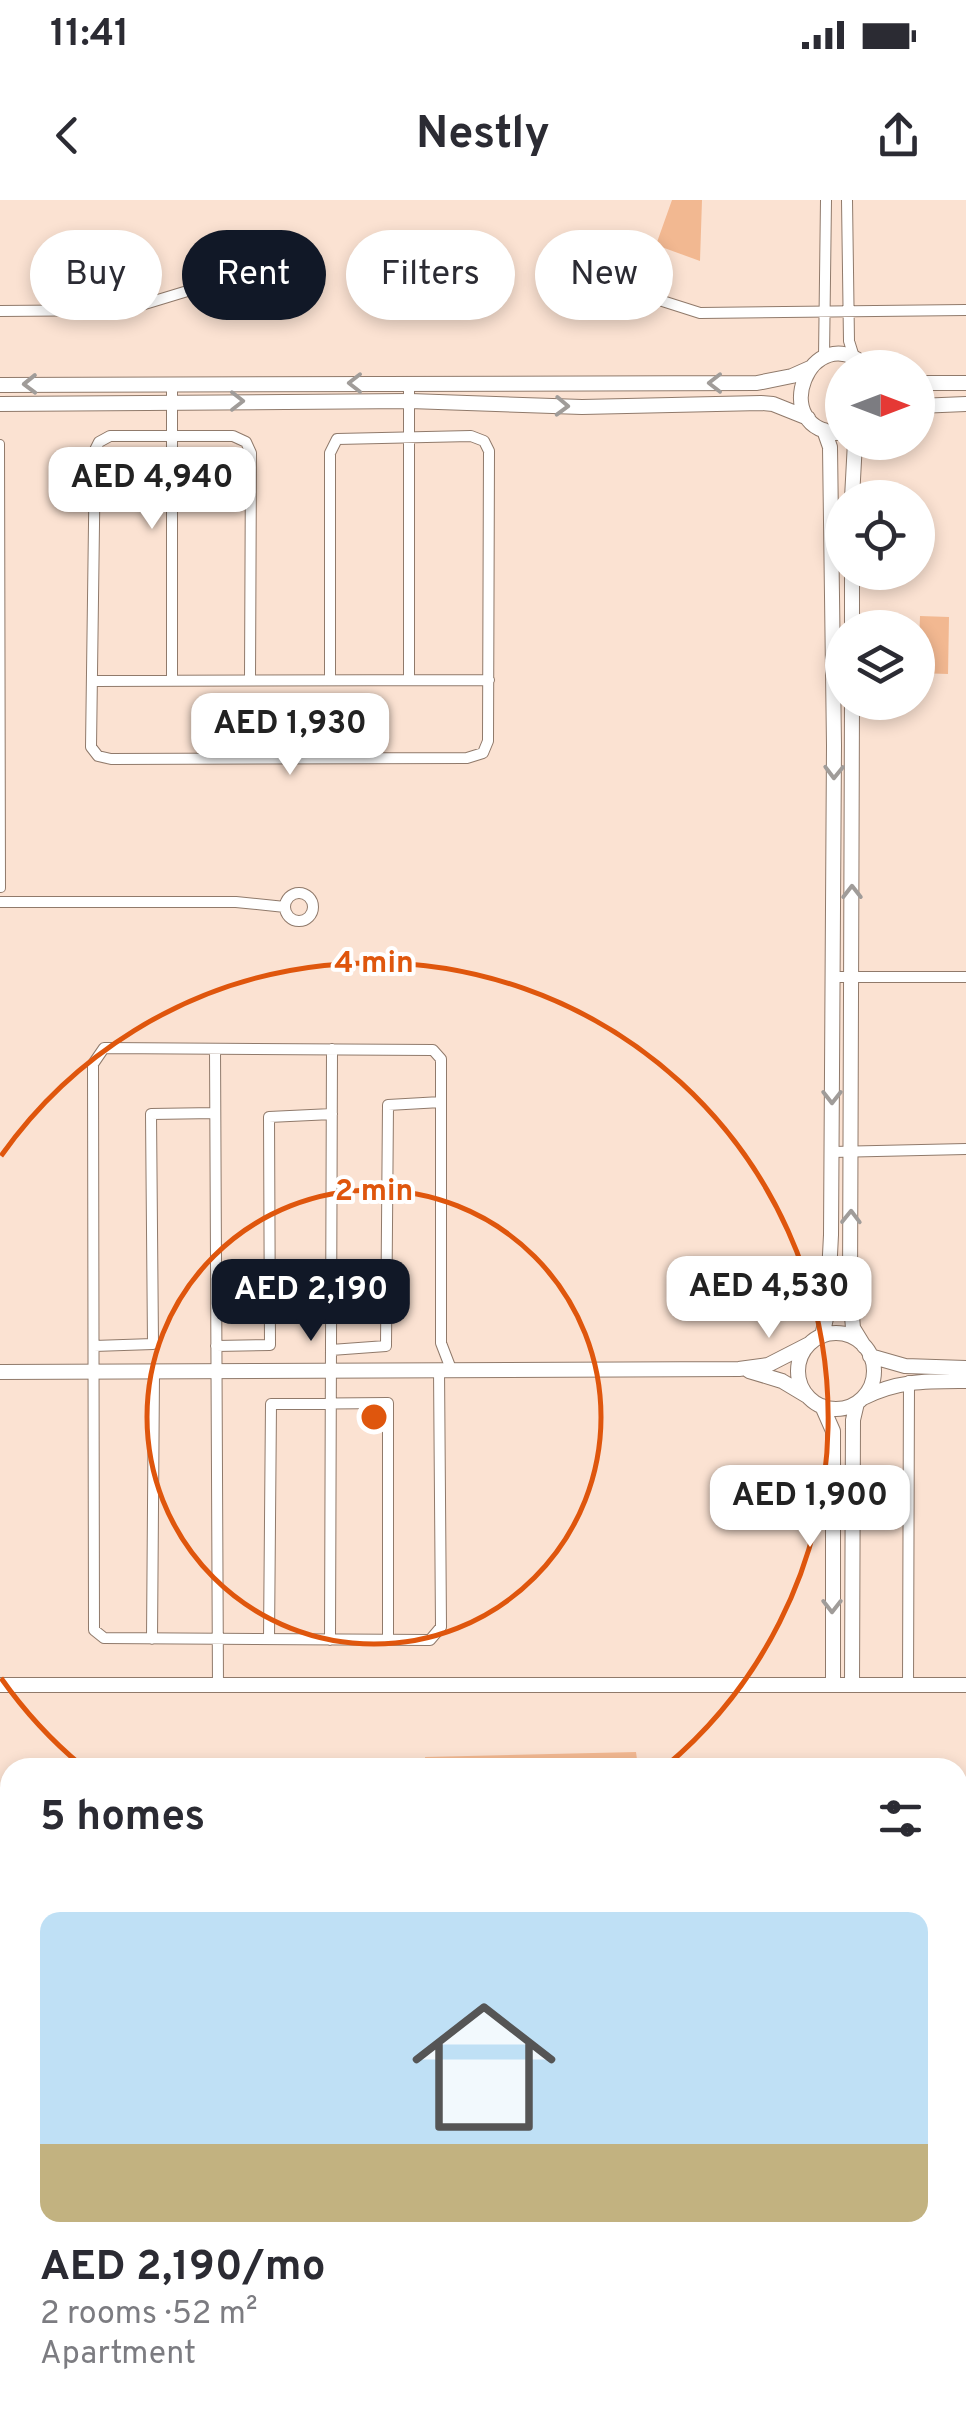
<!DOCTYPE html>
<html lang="en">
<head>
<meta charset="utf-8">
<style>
	:root { --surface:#fff; --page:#f2f2f3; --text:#2b2b33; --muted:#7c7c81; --accent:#111827 }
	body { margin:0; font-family:Overpass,sans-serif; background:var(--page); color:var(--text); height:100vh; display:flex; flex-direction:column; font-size:38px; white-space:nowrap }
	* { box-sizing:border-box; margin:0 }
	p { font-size:32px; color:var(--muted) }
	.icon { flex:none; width:55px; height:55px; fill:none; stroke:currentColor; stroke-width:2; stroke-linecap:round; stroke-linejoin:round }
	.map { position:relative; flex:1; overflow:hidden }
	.sheet { position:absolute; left:0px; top:1558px; width:968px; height:672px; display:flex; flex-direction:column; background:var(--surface); border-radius:30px 30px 0 0; box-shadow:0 5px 15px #0003 }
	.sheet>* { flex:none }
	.hud { position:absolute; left:30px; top:30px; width:908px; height:90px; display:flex; gap:20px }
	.needle { width:65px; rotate:90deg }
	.tools { position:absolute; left:825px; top:150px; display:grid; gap:20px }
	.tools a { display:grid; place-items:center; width:110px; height:110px; border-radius:50%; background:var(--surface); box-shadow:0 5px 15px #0003; font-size:50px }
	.price { position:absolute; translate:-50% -85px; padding:0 22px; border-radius:20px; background:#fff; color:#222; font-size:32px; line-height:65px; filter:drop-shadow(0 2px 5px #0008) }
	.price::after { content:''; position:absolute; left:50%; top:60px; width:30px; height:22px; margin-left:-15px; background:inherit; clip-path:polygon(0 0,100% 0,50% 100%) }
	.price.active { background:var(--accent); color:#fff }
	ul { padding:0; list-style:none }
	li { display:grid; align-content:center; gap:20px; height:530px; padding:0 40px }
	li span { display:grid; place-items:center; height:310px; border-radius:20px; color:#555 }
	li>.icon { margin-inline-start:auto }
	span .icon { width:180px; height:180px; fill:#fffc; stroke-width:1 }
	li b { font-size:42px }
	h2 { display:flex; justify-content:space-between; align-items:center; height:120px; padding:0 40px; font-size:42px }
	.pill { padding:0 35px; border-radius:45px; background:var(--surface); box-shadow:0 5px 15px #0003; font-size:35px; line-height:90px }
	.pill.active { background:var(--accent); color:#fff }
	.status { display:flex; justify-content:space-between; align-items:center; height:70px; padding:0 50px; background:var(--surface); direction:ltr }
	.status svg { height:28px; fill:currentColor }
	header { display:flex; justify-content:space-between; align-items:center; height:130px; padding:0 40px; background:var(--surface); font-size:45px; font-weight:700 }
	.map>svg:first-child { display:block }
	.green { fill:#f2b891 }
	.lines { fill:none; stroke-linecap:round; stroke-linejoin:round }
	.pedestrian-casing { stroke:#907a6b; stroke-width:10 }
	.minor-casing { stroke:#907a6b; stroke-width:12 }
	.tertiary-casing { stroke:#907a6b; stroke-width:16 }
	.pedestrian { stroke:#fff; stroke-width:8 }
	.minor { stroke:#fff; stroke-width:10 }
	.tertiary { stroke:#fff; stroke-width:14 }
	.oneway { stroke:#a09c99 }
	.ring { fill:none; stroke:#df560d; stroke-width:5 }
	.centre { fill:#df560d; stroke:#fff; stroke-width:5 }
	.ring-label { font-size:30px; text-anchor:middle; font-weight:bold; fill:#df560d; stroke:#fff; stroke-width:8; stroke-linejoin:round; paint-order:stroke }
</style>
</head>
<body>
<div class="status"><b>11:41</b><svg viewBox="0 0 49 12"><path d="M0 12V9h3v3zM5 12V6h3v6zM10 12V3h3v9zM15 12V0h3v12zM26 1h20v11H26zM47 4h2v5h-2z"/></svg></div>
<header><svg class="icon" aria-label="back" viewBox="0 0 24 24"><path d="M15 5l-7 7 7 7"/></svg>Nestly<svg class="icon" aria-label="share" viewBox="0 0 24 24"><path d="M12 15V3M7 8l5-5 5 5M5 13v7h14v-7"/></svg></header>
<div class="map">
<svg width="966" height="2229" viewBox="0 0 966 2229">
	<rect width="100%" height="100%" fill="#fbe2d2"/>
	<path class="green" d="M 672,0 L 702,0 L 700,61 L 656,45 Z
		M 920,416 L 949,417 L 948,474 L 918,473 Z
		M 636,1552 L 638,1567 L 426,1567 L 425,1557 Z"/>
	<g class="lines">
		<g class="pedestrian-casing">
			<path id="pedestrian" d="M 0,244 L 1,688"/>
		</g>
		<g class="minor-casing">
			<path id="minor" d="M 847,0 L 849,141 L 854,157
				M250 68a14 14 0 1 1 28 0a14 14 0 1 1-28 0Z
				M561 72a13 13 0 1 1 26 0a13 13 0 1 1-26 0Z
				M 587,77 L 700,113 L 966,110
				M 0,111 L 125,110 L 250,72
				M 824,157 L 826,0
				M 172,480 L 172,183
				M 250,480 L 251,253 L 246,242 L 233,236 L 110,236 L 99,242 L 95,250 L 91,547 L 98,556 L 111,559 L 467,558 L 483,553 L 488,541 L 489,251 L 484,241 L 471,236 L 337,239 L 330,253 L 330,480
				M 409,480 L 409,182
				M 92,481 L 489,480
				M285 707a14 14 0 1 1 28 0a14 14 0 1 1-28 0Z
				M 0,702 L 236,702 L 285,707
				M 833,777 L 966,777
				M 215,849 L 218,1485
				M 832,952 L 966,949
				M 94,1146 L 153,1144 L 151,914 L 215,913
				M 216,1146 L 270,1145 L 269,917 L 332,914
				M 331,1150 L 386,1146 L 388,905 L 441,902
				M 439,1169 L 441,1427 L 430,1440 L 104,1438 L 94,1430 L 93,864 L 104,848 L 433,850 L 441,859 L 441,1143 L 451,1169
				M 152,1439 L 154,1174
				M 269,1439 L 271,1204 L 388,1203 L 388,1440
				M 330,1440 L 332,849
				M 908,1486 L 909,1181
				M 0,1981 L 10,1981
				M 958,1984 L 966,1984
				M 958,2138 L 966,2139
				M 477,2220 L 477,2229"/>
		</g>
		<g class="tertiary-casing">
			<path id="tertiary" d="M 918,183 L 966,183
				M 0,185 L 757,183 L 792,176 L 810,168
				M 0,204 L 410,201 L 582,207 L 761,203 L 773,204 L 808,218
				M 918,206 L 966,204
				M 842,233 C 764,233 811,113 868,168
				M 852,298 L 855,242
				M 852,428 L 852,372
				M 852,502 L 850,1093 L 853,1128 L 864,1146
				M798 1171a38 38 0 1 1 76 0a38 38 0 1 1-76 0Z
				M 822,1136 L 827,1114 L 831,1035 L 834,545 L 830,247 L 824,230
				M 870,1156 L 905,1166 L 966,1168
				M 749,1171 L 782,1181 L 807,1196
				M 0,1172 L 739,1169 L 768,1165 L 809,1144
				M 863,1198 C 898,1180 928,1181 966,1181
				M 822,1206 L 833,1231 L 833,1485
				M 0,1485 L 966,1485
				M 852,1485 L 853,1220 L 857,1203"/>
		</g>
		<use href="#pedestrian" class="pedestrian"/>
		<use href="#minor" class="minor"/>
		<use href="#tertiary" class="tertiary"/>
	</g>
	<defs><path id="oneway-chevron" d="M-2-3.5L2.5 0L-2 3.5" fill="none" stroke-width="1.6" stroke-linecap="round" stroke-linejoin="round" transform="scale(2.5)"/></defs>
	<g class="oneway">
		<use href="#oneway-chevron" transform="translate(355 183) rotate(180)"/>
		<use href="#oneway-chevron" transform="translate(715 183) rotate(-180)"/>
		<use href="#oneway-chevron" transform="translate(30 184) rotate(179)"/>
		<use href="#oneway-chevron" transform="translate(237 201)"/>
		<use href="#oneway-chevron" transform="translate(562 206) rotate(2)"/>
		<use href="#oneway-chevron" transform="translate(834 572) rotate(91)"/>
		<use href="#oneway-chevron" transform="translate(852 692) rotate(-90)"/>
		<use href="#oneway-chevron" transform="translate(832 897) rotate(90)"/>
		<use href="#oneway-chevron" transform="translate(851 1017) rotate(-89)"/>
		<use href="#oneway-chevron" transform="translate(832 1406) rotate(90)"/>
	</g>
	<g class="ring">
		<circle cx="374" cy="1217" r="227"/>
		<path d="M82 1566A455 455 0 0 1 1 1478M1 956A455 455 0 1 1 666 1566"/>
	</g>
	<circle cx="374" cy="1217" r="15" class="centre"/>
	<g class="ring-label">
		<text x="374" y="772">4 min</text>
		<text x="374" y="1000">2 min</text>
	</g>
</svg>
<div class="tools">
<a><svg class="needle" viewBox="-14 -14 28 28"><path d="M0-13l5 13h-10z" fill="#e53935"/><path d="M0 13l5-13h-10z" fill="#7c7c81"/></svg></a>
<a><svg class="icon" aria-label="locate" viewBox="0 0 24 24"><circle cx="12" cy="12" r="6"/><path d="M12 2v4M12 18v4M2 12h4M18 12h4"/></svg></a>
<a><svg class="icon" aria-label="layers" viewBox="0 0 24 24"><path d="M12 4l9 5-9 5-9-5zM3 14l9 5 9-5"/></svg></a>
</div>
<b class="price" style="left:152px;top:332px">AED 4,940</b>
<b class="price" style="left:290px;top:578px">AED 1,930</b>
<b class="price" style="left:769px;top:1141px">AED 4,530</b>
<b class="price active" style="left:311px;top:1144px">AED 2,190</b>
<b class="price" style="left:810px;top:1350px">AED 1,900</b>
<div class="hud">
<a class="pill">Buy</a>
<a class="pill active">Rent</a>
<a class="pill">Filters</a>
<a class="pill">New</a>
</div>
<section class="sheet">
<h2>5 homes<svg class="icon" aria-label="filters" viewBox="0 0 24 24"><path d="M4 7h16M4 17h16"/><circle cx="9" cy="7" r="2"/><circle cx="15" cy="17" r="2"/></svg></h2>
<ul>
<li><span style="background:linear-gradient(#bfe0f5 75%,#c2b280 0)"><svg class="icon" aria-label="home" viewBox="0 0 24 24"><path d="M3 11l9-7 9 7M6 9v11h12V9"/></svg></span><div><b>AED 2,190/mo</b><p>2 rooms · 52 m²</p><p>Apartment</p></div></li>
</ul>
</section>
</div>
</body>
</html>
